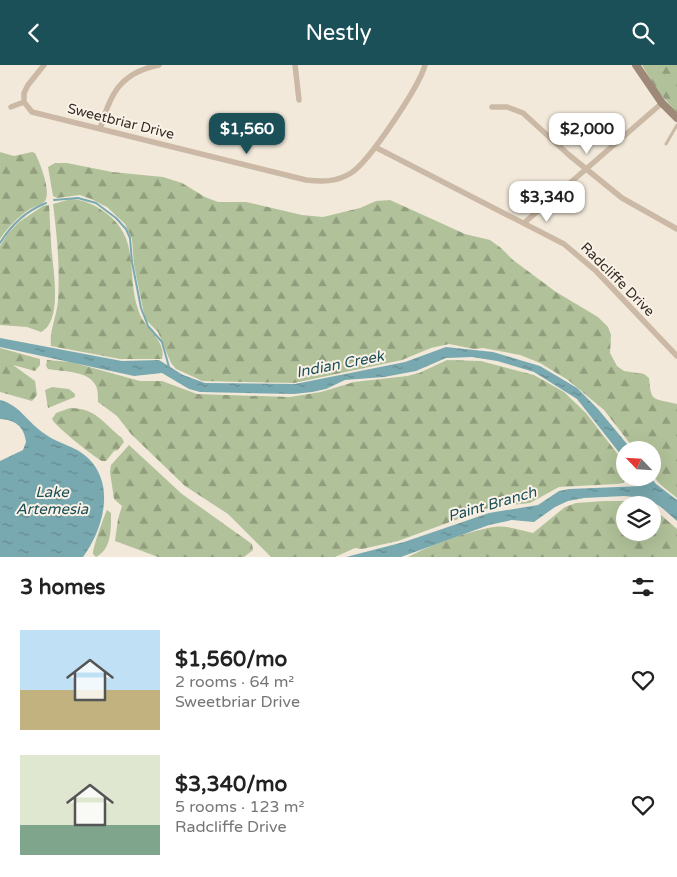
<!DOCTYPE html>
<html lang="en">
<head>
<meta charset="utf-8">
<style>
	:root { --surface:#fff; --page:#f6f6f6; --text:#222; --muted:#767676; --accent:#1c5059 }
	body { margin:0; font-family:"Varela Round",sans-serif; background:var(--page); color:var(--text); height:100vh; display:flex; flex-direction:column; font-size:19px; white-space:nowrap }
	* { box-sizing:border-box; margin:0 }
	p { font-size:16px; color:var(--muted) }
	.icon { flex:none; width:28px; height:28px; fill:none; stroke:currentColor; stroke-width:2; stroke-linecap:round; stroke-linejoin:round }
	.map { position:relative; height:492px; overflow:hidden }
	.side { display:flex; flex-direction:column; background:var(--surface); flex:1 }
	.side>* { flex:none }
	.needle { width:32px; rotate:295deg }
	.fabs { position:absolute; left:616px; top:376px; display:grid; gap:10px }
	.fabs a { display:grid; place-items:center; width:45px; height:45px; border-radius:50%; background:var(--surface); box-shadow:0 5px 20px #0002; font-size:25px }
	.price { position:absolute; translate:-50% -42px; padding:0 11px; border-radius:10px; background:#fff; color:#222; font-size:16px; line-height:32px; filter:drop-shadow(0 1px 2px #0008) }
	.price::after { content:''; position:absolute; left:50%; top:30px; width:15px; height:11px; margin-left:-8px; background:inherit; clip-path:polygon(0 0,100% 0,50% 100%) }
	.price.on { background:var(--accent); color:#fff }
	ul { padding:0; list-style:none }
	li { display:flex; align-items:center; gap:15px; height:125px; padding:0 20px }
	li span { display:grid; place-items:center; flex:none; width:140px; height:100px; border-radius:0px; color:#555 }
	li>.icon { margin-inline-start:auto }
	span .icon { width:60px; height:60px; fill:#fffc; stroke-width:1 }
	li b { font-size:21px }
	h2 { display:flex; justify-content:space-between; align-items:center; height:60px; padding:0 20px; font-size:21px }
	header { display:flex; justify-content:space-between; align-items:center; height:65px; padding:0 20px; background:var(--accent); color:#fff; font-size:22px; font-weight:600 }
	.map>svg:first-child { display:block }
	.forest { fill:url(#forest-firs) }
	.water { fill:url(#water-ripples) }
	.lines { fill:none; stroke-linecap:round; stroke-linejoin:round }
	.stream { stroke:#79a9b0; stroke-width:2 }
	.lane { stroke:#cbb9a6; stroke-width:3 }
	.street { stroke:#cbb9a6; stroke-width:5.5 }
	.secondary { stroke:#9e8877; stroke-width:8 }
	.labels { text-anchor:middle; stroke-width:4; stroke-linejoin:round; paint-order:stroke }
	.street-label { font-size:14px; fill:#362d27; stroke:#faf2e7 }
	.water-label { font-size:15px; font-style:italic; fill:#1c5059; stroke:#faf2e7 }
</style>
</head>
<body>
<header><svg class="icon" aria-label="back" viewBox="0 0 24 24"><path d="M15 5l-7 7 7 7"/></svg>Nestly<svg class="icon" aria-label="search" viewBox="0 0 24 24"><circle cx="10" cy="10" r="6"/><path d="M15 15l6 6"/></svg></header>
<div class="map">
<svg width="677" height="492" viewBox="0 0 677 492">
	<defs>
		<pattern id="forest-firs" width="22" height="20" patternUnits="userSpaceOnUse" patternTransform="scale(1.25)"><rect width="22" height="20" fill="#b1c29a"/><path d="M5 1l3.5 6h-7zM16 11l3.5 6h-7z" fill="#919e7e"/></pattern>
		<pattern id="water-ripples" width="26" height="14" patternUnits="userSpaceOnUse" patternTransform="scale(1.25)"><rect width="26" height="14" fill="#79a9b0"/><path d="M2 4q2-2 4 0t4 0M15 11q2-2 4 0t4 0" fill="none" stroke="#648a8f"/></pattern>
	</defs>
	<rect width="100%" height="100%" fill="#f2e9da"/>
	<path class="forest" d="M 642,0 L 677,0 L 677,48 L 657,25 Z
		M 0,87 L 14,91 L 32,87 L 35,88 C 40,98 50,123 46,134 C 45,139 35,141 30,144 C 18,152 8,162 0,174 Z
		M 55,98 L 67,98 L 112,107 L 163,112 L 182,118 L 205,132 L 218,137 L 246,137 L 302,150 L 323,152 L 360,143 L 376,136 L 390,135 L 465,169 L 490,175 L 501,183 L 513,195 L 556,227 L 598,252 L 608,262 L 611,270 L 610,288 L 617,301 L 624,306 L 644,309 L 649,313 C 651,338 653,333 677,339 L 677,433 C 653,413 652,417 652,385 L 635,385 L 604,345 L 568,315 L 540,298 L 520,290 L 483,283 L 474,284 L 449,279 L 431,283 L 402,295 L 294,318 L 202,316 L 196,313 L 176,304 L 171,298 L 158,267 L 145,254 L 134,200 L 132,174 L 125,159 L 107,142 L 91,134 L 80,130 L 57,133 L 53,131 L 48,102 Z
		M 71,134 C 85,135 95,140 106,148 C 142,175 125,210 139,247 C 144,263 167,276 162,294 L 120,294 L 51,281 C 49,266 57,251 58,235 C 60,203 57,170 53,139 Z
		M 49,140 C 50,153 50,163 51,175 C 51,196 65,255 41,267 L 27,262 L 0,260 L 0,181 L 8,168 L 19,157 L 43,141 Z
		M 0,283 L 40,294 L 40,300 L 35,306 L 13,300 L 35,316 L 37,330 L 32,336 L 0,327 Z
		M 47,295 L 71,297 L 140,316 L 162,316 L 197,329 L 290,332 L 321,327 L 354,317 L 407,311 L 419,308 L 447,295 L 481,296 L 534,310 L 564,327 L 586,348 L 623,396 L 625,400 L 625,412 L 628,413 L 623,418 L 617,419 L 559,422 L 530,438 L 491,442 L 398,476 L 362,484 L 355,483 L 335,492 L 271,492 L 228,449 L 185,421 L 131,369 L 117,351 L 98,337 C 98,332 98,325 96,321 C 88,305 64,307 48,304 L 46,301 Z
		M 52,322 L 69,324 L 75,329 L 75,332 L 48,343 L 45,325 Z
		M 70,343 C 96,343 103,358 122,373 L 124,377 L 118,385 L 114,386 L 106,396 L 102,396 C 94,392 55,361 52,354 L 56,348 Z
		M 129,380 L 182,429 L 252,479 L 253,485 L 244,492 L 158,492 L 115,476 L 118,454 L 122,441 L 114,434 L 110,407 L 111,400 Z
		M 604,436 L 631,436 L 648,440 L 625,440 L 625,468 L 652,468 L 653,443 L 677,464 L 677,492 L 408,492 C 431,480 468,466 494,462 C 507,460 520,465 533,468 L 565,442 L 576,438 Z
		M 107,445 L 111,448 C 111,463 112,484 96,492 L 93,489 C 92,485 104,451 107,445 Z"/>
	<path class="water" d="M 0,273 L 122,296 L 159,295 L 183,310 L 205,318 L 295,319 L 405,297 L 446,282 L 493,287 L 540,301 L 577,323 L 598,344 L 632,385 L 625,385 L 625,395 L 577,334 L 534,307 L 497,296 L 472,292 L 446,293 L 416,306 L 384,312 L 345,315 L 326,324 L 312,327 L 294,329 L 200,327 L 189,324 L 162,308 L 134,311 L 0,282 Z
		M 0,335 C 20,340 29,359 45,369 C 58,379 76,381 88,393 C 116,420 103,465 83,492 L 0,492 L 0,396 L 23,385 L 26,377 C 24,361 15,355 0,354 Z
		M 636,413 L 651,413 L 656,419 L 677,435 L 677,456 L 661,442 L 646,433 L 624,431 L 584,433 L 568,436 L 555,442 L 534,457 L 512,455 L 489,460 L 401,492 L 346,492 L 404,477 L 489,448 L 538,440 L 559,426 L 569,424 L 642,421 Z"/>
	<g class="lines">
		<path class="stream" d="M 54,135 L 78,133 L 96,138 L 116,153 L 126,164 L 130,173 L 132,197 L 141,243 L 148,261 L 162,277 L 169,302
			M 0,178 C 11,160 26,146 46,138"/>
		<path class="lane" d="M 666,79 L 677,60"/>
		<path class="street" d="M 44,0 L 28,20 L 24,28 L 24,37 L 32,47 L 306,115 C 322,117 337,117 351,108 C 369,97 420,20 425,0
			M 295,0 L 299,35
			M 11,42 L 24,37
			M 492,42 L 507,42 L 523,48 L 569,90 L 622,133 L 677,164
			M 100,64 C 111,29 119,8 159,0
			M 375,82 L 564,179 L 596,206 L 677,291
			M 524,158 L 662,38"/>
		<path class="secondary" d="M 636,0 L 662,38 L 677,53"/>
	</g>
	<g class="labels">
		<g class="street-label">
			<text transform="translate(121 56) rotate(14)" y="5">Sweetbriar Drive</text>
			<text transform="translate(618 214) rotate(45)" y="5">Radcliffe Drive</text>
		</g>
		<g class="water-label">
			<text transform="translate(340 299) rotate(-11)" y="5">Indian Creek</text>
			<text x="52" y="432">Lake<tspan x="52" dy="17">Artemesia</tspan></text>
			<text transform="translate(492 439) rotate(-16)" y="5">Paint Branch</text>
		</g>
	</g>
</svg>
<div class="fabs">
<a><svg class="needle" viewBox="-14 -14 28 28"><path d="M0-13l5 13h-10z" fill="#e53935"/><path d="M0 13l5-13h-10z" fill="#767676"/></svg></a>
<a><svg class="icon" aria-label="layers" viewBox="0 0 24 24"><path d="M12 4l9 5-9 5-9-5zM3 14l9 5 9-5"/></svg></a>
</div>
<b class="price on" style="left:247px;top:90px">$1,560</b>
<b class="price" style="left:587px;top:90px">$2,000</b>
<b class="price" style="left:547px;top:158px">$3,340</b>
</div>
<section class="side">
<h2>3 homes<svg class="icon" aria-label="filters" viewBox="0 0 24 24"><path d="M4 7h16M4 17h16"/><circle cx="9" cy="7" r="2"/><circle cx="15" cy="17" r="2"/></svg></h2>
<ul>
<li><span style="background:linear-gradient(#bfe0f5 60%,#c2b280 0)"><svg class="icon" aria-label="home" viewBox="0 0 24 24"><path d="M3 11l9-7 9 7M6 9v11h12V9"/></svg></span><div><b>$1,560/mo</b><p>2 rooms · 64 m²</p><p>Sweetbriar Drive</p></div><svg class="icon" aria-label="heart" viewBox="0 0 24 24"><path d="M12 20l-8-8c-3-5 5-10 8-4 3-6 11-1 8 4z"/></svg></li>
<li><span style="background:linear-gradient(#dfe7d0 70%,#7fa58c 0)"><svg class="icon" aria-label="home" viewBox="0 0 24 24"><path d="M3 11l9-7 9 7M6 9v11h12V9"/></svg></span><div><b>$3,340/mo</b><p>5 rooms · 123 m²</p><p>Radcliffe Drive</p></div><svg class="icon" aria-label="heart" viewBox="0 0 24 24"><path d="M12 20l-8-8c-3-5 5-10 8-4 3-6 11-1 8 4z"/></svg></li>
</ul>
</section>
</body>
</html>
